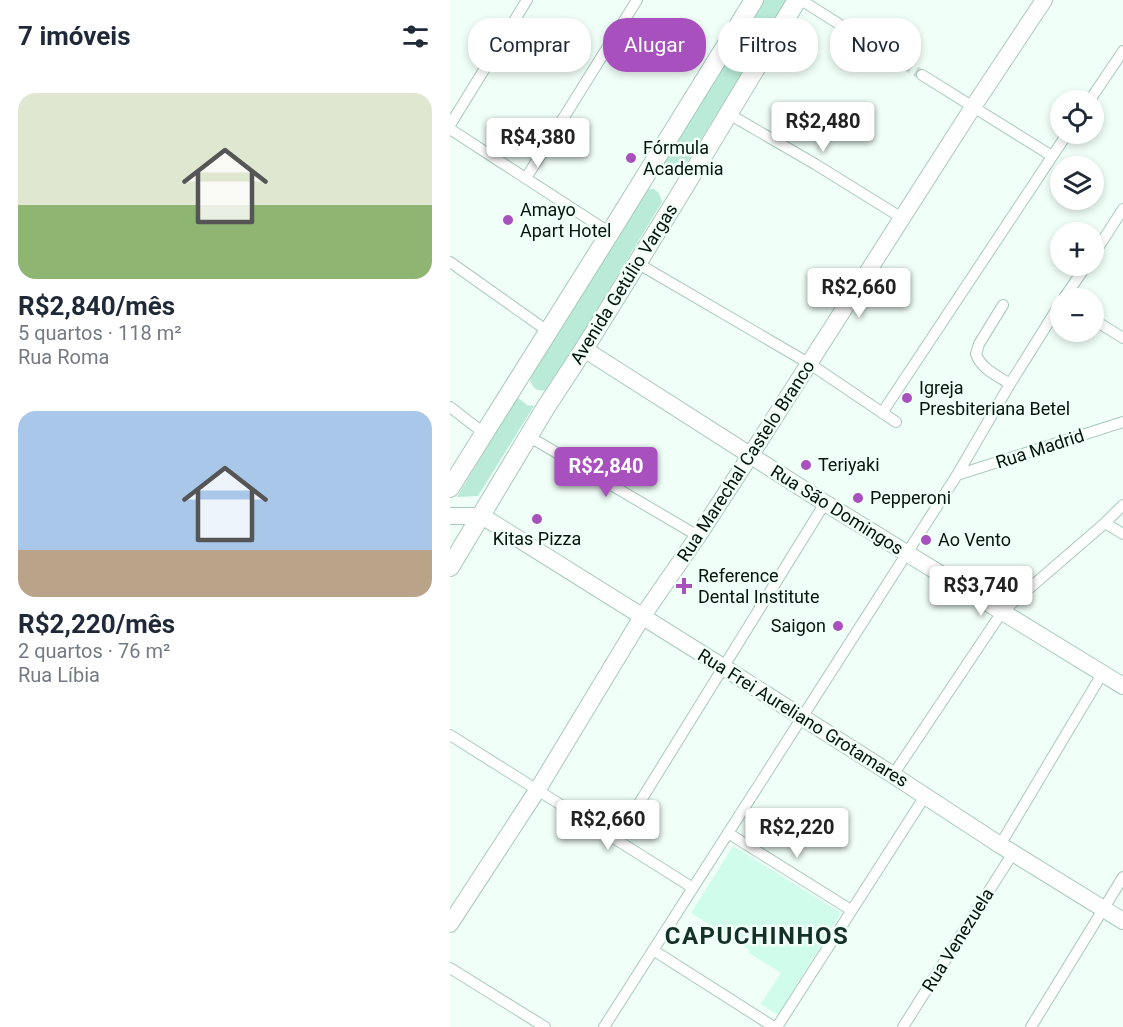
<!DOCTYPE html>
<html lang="pt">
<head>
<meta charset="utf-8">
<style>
	:root { --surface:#fff; --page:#f2f2f3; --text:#1f2937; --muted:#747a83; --accent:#a850bd }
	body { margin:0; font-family:Roboto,sans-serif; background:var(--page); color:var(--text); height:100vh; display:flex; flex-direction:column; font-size:22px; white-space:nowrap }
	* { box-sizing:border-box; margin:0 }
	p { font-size:20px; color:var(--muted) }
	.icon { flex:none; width:33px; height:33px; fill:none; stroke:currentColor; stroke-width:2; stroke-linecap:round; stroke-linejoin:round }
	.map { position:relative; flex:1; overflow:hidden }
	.side { display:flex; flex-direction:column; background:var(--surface); width:450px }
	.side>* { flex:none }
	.guide { position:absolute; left:18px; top:18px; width:564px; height:54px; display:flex; gap:12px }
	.tools { position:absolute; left:600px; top:90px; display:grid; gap:12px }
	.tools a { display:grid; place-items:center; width:54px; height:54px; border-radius:50%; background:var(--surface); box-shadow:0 3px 9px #0003; font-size:30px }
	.price { position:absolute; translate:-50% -51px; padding:0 14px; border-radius:6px; background:#fff; color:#222; font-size:20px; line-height:39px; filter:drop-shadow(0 2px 3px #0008) }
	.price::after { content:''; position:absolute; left:50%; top:36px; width:18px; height:14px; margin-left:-9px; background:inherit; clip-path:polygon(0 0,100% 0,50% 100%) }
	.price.active { background:var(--accent); color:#fff }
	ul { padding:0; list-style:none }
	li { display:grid; align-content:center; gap:12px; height:318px; padding:0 18px }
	li span { display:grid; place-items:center; height:186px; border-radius:18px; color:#555 }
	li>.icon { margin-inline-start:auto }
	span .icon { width:108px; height:108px; fill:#fffc; stroke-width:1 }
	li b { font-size:26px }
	h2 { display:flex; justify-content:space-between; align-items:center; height:72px; padding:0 18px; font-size:26px }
	.chip { padding:0 21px; border-radius:24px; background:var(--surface); box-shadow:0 3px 9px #0003; font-size:21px; line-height:54px }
	.chip.active { background:var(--accent); color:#fff }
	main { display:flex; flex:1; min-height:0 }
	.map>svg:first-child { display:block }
	.built { fill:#d0fceb }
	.green { fill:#b9ebd8 }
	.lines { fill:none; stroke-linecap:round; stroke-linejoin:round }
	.street-tunnel { stroke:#cedcd6; stroke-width:10; stroke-dasharray:10 5; stroke-linecap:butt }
	.street-casing { stroke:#a7c9bb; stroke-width:12 }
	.secondary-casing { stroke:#a7c9bb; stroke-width:18 }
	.primary-casing { stroke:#a7c9bb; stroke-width:20 }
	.street { stroke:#fff; stroke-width:10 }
	.secondary { stroke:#fff; stroke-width:16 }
	.primary { stroke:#fff; stroke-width:18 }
	.poi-dot { fill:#a850bd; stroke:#f1fff9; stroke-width:2 }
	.labels { text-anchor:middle; stroke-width:5; stroke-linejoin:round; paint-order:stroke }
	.poi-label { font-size:18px; fill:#06130e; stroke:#f1fff9; text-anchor:start }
	.street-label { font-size:18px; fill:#06130e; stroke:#f1fff9 }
	.district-label { font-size:24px; font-weight:bold; letter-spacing:1.5px; fill:#133128; stroke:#f1fff9 }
</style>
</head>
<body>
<main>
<section class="side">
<h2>7 imóveis<svg class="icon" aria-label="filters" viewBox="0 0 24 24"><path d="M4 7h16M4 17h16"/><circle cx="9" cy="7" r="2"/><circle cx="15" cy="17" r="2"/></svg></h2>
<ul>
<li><span style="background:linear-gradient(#dfe7d0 60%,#8fb573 0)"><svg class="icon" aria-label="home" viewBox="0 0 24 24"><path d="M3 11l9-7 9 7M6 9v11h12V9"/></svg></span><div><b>R$2,840/mês</b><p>5 quartos · 118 m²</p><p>Rua Roma</p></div></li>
<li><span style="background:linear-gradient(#a9c7e8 75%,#b9a48a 0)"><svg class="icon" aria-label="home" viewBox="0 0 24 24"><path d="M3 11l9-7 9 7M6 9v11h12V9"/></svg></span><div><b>R$2,220/mês</b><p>2 quartos · 76 m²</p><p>Rua Líbia</p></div></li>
</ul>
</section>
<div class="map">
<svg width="673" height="1027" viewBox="0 0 673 1027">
	<rect width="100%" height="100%" fill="#f1fff9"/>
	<path class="built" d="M 283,846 L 391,913 L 328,1015 L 311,1004 L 331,973 L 299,953 L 300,950 L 241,913 Z"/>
	<path class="green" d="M 312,0 L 337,0 L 229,175 C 220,178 214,174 212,166 Z
		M 200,189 L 204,189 L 209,193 L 212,202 L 99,389 C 89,393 81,389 80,378 L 194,192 Z
		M 67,397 L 77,405 L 84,406 L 28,496 L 7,497 Z"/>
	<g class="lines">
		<path class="street-tunnel" d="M 427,48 L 472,75"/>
		<g class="street-casing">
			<path id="street" d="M 351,0 L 427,48
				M 472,75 L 602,156
				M 640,100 L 673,51
				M 279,114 L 365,164 L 452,218
				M 0,125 L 77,0
				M 0,129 L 160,233
				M 76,178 L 187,0
				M 644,254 L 673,209
				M 0,262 L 99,332
				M 187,263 L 360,364 L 446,422
				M 614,298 L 636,266
				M 553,305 L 529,344 L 526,354 C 531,369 548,376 560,384
				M 644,320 L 673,338
				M 0,407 L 35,434
				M 432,413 L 617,134
				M 78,436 L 248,536
				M 507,475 L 673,422
				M 655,523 L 673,534
				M 0,735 L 243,888
				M 443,775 L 552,612 L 655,523 L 673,505
				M 278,833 L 401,910
				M 167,839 L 375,503
				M 550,845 L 652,674
				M 203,950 L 324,1027
				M 0,968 L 95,1027
				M 154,1027 L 507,475 L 560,384 L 610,304
				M 327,1027 L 475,796
				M 453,1027 L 563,853
				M 581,1027 L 673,877"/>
		</g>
		<g class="secondary-casing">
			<path id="secondary" d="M 134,349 L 375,503 L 673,686
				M 0,516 L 32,516 L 273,667 L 443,775 L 550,845 L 673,921
				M 0,924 L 88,789 L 192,617 L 248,536 L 300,456 L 523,107 L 594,0"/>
		</g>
		<g class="primary-casing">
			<path id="primary" d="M 0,488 L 160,233 L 304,0
				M 0,567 L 96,407 L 134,349 L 227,199 L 347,0"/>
		</g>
		<use href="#street" class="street"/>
		<use href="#secondary" class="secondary"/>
		<use href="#primary" class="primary"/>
	</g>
	<g class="poi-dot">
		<circle cx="181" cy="158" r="6"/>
		<circle cx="58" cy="220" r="6"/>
		<circle cx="457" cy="398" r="6"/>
		<circle cx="356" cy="465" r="6"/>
		<circle cx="408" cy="498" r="6"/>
		<circle cx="87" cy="519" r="6"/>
		<circle cx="476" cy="540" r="6"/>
		<path d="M231 577h6v6h6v6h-6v6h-6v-6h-6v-6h6z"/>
		<circle cx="388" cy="626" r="6"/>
	</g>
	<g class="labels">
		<g class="poi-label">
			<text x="193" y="154">Fórmula<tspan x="193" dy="21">Academia</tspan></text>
			<text x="70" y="216">Amayo<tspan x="70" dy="21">Apart Hotel</tspan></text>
			<text x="469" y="394">Igreja<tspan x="469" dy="21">Presbiteriana Betel</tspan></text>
			<text x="368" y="471">Teriyaki</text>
			<text x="420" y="504">Pepperoni</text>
			<text x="87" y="545" text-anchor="middle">Kitas Pizza</text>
			<text x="488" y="546">Ao Vento</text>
			<text x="248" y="582">Reference<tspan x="248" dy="21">Dental Institute</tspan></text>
			<text x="376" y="632" text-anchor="end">Saigon</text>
		</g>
		<g class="street-label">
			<text transform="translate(174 284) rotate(-58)" y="6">Avenida Getúlio Vargas</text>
			<text transform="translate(590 449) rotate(-18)" y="6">Rua Madrid</text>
			<text transform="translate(296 461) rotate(-57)" y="6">Rua Marechal Castelo Branco</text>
			<text transform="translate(387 510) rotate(32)" y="6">Rua São Domingos</text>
			<text transform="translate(353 718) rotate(32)" y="6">Rua Frei Aureliano Grotamares</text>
			<text transform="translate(508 940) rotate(-58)" y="6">Rua Venezuela</text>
		</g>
		<g class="district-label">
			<text x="307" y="944">CAPUCHINHOS</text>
		</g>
	</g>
</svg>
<div class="tools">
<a><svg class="icon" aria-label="locate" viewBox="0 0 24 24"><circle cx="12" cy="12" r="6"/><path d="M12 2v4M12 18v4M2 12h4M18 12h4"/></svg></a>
<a><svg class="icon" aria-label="layers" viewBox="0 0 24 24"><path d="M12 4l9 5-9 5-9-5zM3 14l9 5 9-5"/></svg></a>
<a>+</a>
<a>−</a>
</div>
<b class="price" style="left:373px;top:153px">R$2,480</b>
<b class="price" style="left:88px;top:169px">R$4,380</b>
<b class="price" style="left:409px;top:319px">R$2,660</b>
<b class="price active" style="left:156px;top:498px">R$2,840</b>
<b class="price" style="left:531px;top:617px">R$3,740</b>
<b class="price" style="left:158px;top:851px">R$2,660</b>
<b class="price" style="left:347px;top:859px">R$2,220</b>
<div class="guide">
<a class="chip">Comprar</a>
<a class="chip active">Alugar</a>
<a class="chip">Filtros</a>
<a class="chip">Novo</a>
</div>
</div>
</main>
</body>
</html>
